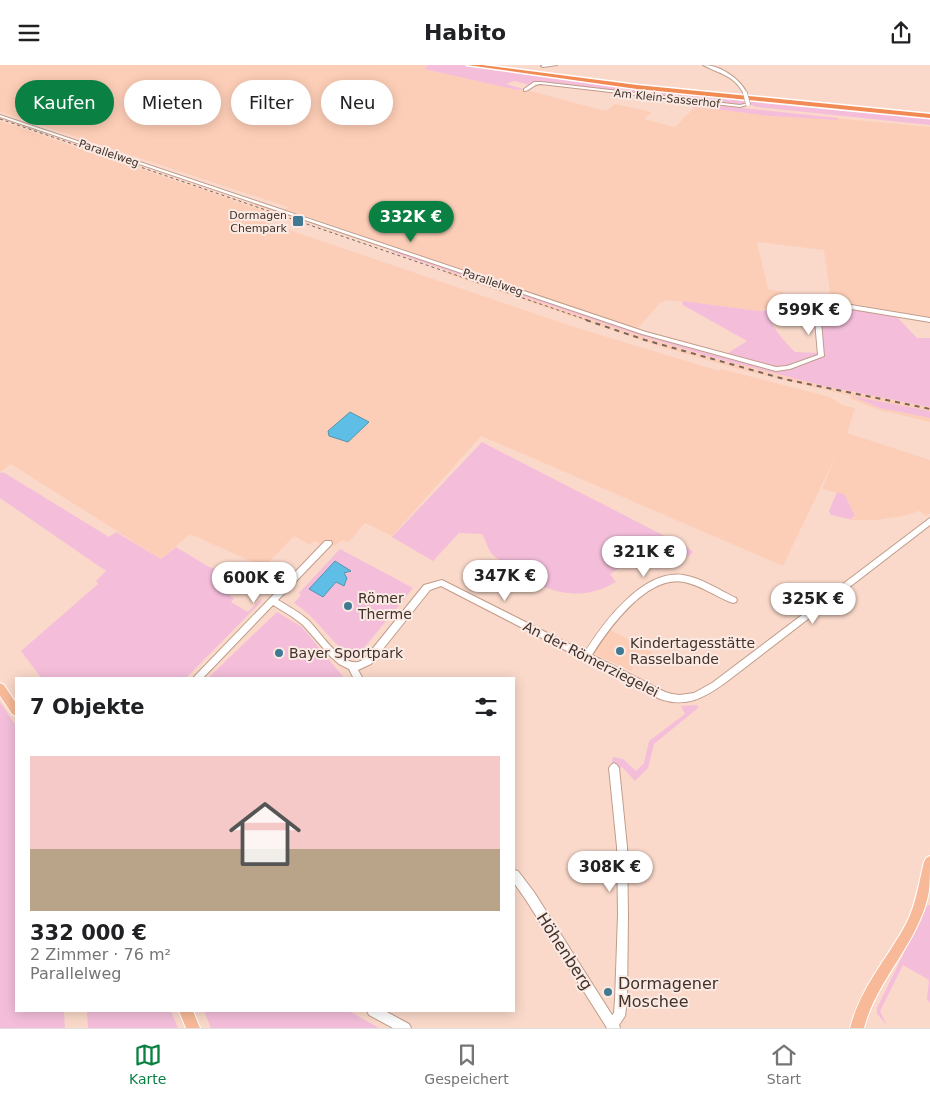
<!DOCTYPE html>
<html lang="de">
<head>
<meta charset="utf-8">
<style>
	:root { --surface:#fff; --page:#f2f2f2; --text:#202124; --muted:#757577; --line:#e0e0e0; --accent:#0b8043 }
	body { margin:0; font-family:"DejaVu Sans",sans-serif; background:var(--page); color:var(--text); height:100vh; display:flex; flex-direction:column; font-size:19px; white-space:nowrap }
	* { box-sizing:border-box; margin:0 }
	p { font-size:16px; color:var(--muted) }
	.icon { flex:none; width:28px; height:28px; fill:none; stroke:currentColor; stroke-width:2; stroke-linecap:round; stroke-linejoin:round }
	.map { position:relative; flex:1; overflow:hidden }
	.drawer { position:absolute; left:15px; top:612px; width:500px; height:335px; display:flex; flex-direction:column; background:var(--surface); border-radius:0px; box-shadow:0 2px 12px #0003 }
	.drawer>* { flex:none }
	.banner { position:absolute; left:15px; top:15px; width:500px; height:45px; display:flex; gap:10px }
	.price { position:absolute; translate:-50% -42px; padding:0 11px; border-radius:18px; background:#fff; color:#222; font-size:16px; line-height:32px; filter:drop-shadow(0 1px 2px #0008) }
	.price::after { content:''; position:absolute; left:50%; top:30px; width:15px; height:11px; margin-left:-8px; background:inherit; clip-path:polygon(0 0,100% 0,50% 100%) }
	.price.selected { background:var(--accent); color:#fff }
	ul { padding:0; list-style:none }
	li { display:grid; align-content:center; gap:10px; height:265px; padding:0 15px }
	li span { display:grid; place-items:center; height:155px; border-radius:0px; color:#555 }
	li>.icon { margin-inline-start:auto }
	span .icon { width:90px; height:90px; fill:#fffc; stroke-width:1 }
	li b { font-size:21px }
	h2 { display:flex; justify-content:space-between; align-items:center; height:60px; padding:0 15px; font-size:21px }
	.chip { padding:0 18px; border-radius:22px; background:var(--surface); box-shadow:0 2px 12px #0003; font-size:18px; line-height:45px }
	.chip.selected { background:var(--accent); color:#fff }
	header { display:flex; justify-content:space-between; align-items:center; height:65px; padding:0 15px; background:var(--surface); font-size:22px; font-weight:800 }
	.menu { display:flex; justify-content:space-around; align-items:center; height:70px; border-top:1px solid var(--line); background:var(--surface); font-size:14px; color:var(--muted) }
	.menu a { display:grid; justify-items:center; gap:2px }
	.menu .selected { color:var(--accent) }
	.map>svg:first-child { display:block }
	.built { fill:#fdceb7 }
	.green { fill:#f4beda }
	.water { fill:#5ebee5; stroke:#5594ad }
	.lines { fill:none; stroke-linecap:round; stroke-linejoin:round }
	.minor-casing { stroke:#c19c8a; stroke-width:2 }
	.major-casing { stroke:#fff; stroke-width:2 }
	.highway-casing { stroke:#fff; stroke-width:3 }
	.minor { fill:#fff; fill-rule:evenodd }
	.major { fill:#f7b998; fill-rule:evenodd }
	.highway { fill:#f28a53; fill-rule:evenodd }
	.rail-far1 { stroke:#7a655c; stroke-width:1; stroke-dasharray:3 3; stroke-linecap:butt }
	.rail { stroke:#7a655c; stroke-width:2; stroke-dasharray:5 5; stroke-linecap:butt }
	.minor-bridge-casing { stroke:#c19c8a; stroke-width:5; stroke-linecap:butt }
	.minor-bridge { stroke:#fff; stroke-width:4 }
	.poi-dot { fill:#3f7a92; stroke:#fbeae3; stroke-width:2 }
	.labels { text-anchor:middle; stroke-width:4; stroke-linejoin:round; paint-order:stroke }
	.far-street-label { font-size:11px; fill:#40312a; stroke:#fbeae3 }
	.far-poi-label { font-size:11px; fill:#40312a; stroke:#fbeae3; text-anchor:end }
	.poi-label { font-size:14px; fill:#40312a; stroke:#fbeae3; text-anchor:start }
	.street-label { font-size:14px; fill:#40312a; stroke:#fbeae3 }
	.near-street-label { font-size:16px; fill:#40312a; stroke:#fbeae3 }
	.near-poi-label { font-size:16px; fill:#40312a; stroke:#fbeae3; text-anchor:start }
</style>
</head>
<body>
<header><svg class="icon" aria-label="menu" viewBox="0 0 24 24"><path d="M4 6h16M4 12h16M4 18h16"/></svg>Habito<svg class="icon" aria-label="share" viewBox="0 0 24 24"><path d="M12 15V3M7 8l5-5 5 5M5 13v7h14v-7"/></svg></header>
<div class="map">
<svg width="930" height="963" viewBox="0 0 930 963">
	<rect width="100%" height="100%" fill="#fad9ca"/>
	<path class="built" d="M 0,0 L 424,0 L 428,1 L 425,4 L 516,25 L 519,23 L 606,46 L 615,39 L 652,47 L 644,54 L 675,62 L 697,40 L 930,62 L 930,252 L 831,235 L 824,185 L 757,177 L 768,224 L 783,227 L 794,244 L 769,243 L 759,246 L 668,235 L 660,238 L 639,262 L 635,263 L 285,144 L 288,142 L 0,47 Z
		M 0,56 L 271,148 L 266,157 L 571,261 L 719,306 L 721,304 L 830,332 L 840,339 L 855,343 L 847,368 L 930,395 L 930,448 L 926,451 L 919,446 L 903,451 L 875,455 L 853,455 L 851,453 L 855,451 L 840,428 L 822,424 L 836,390 L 783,501 L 481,371 L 392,471 L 365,458 L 349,477 L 342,475 L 334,481 L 328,478 L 324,481 L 314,476 L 310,480 L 294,471 L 264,502 L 190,469 L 161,494 L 11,399 L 0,407 Z
		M 448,206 L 632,268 L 711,292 L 824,321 L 930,342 L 930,346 L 854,332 L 880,343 L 930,353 L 930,357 L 879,345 L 849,333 L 851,331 L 738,304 L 662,282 L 445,208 Z
		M 607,563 L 653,588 L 649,598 L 642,595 L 640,597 L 637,595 L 631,606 L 592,588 Z"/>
	<path class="green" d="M 424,0 L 463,0 L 678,28 L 930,53 L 930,60 L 756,42 L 746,37 L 744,39 L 736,40 L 536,16 L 530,20 L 514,16 L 506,19 L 523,24 L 517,25 L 424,4 L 428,1 Z
		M 696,38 L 838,53 L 838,55 L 771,51 L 698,42 L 693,43 Z
		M 396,185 L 643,269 L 773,305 L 787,305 L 728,288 L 747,276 L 683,240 L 682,236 L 759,246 L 767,245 C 772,263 782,274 795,287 L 818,288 L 813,253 L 823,240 L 896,251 L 917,273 L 930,273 L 930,342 L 824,321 L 711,292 L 632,268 L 392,187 Z
		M 851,331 L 930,346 L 930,353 L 880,343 Z
		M 482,377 L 688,483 L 693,487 L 688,492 L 674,483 L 667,487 L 655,481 L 650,485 L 653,490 L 646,500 L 635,497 L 631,501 L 622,501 L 610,509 L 616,517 C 578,539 545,527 512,503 C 506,499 498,495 493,490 C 488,485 486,475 482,469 L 459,468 L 433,496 L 392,472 Z
		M 3,407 L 109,472 L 116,467 L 161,494 L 176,482 L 209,502 L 236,510 L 239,514 L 230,527 L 230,531 L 234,533 L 231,537 L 248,547 L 262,533 L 261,537 L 185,614 L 42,614 L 21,586 L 98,519 L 96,516 L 106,506 L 0,433 L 0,408 Z
		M 837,427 L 845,430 L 855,451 L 851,453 L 853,455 L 831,450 L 829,446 Z
		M 340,484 L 413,523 L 355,594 C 332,580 318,553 294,538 L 301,530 L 299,528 Z
		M 277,547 L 302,562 L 345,614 L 207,614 Z
		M 0,637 L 16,661 L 16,946 L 64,946 L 65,963 L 0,963 Z
		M 697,640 L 698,643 L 654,679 L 648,703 L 635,716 L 622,702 L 616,704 L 611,702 L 613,692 L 623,694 L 636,706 L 644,698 L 649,676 L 685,649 L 681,641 Z
		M 930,840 L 930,938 L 927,934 L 929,915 L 903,900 L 880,946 L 887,960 L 877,949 L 877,943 L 927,841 Z
		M 87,946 L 171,946 L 178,963 L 88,963 Z
		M 204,946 L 349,946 L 379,963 L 211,963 Z"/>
	<path class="water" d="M 350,347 L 369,357 L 348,377 L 329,371 L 328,366 Z
		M 335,496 L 351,506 L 344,508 L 347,513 L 344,521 L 336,517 L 323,532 L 309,524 Z"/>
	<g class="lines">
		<g class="minor-casing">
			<path id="minor" d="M 543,0 L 557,0 L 543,2 L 541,1 Z
				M 703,0 C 720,0 739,13 747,28 L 744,29 C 734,10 720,9 703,0 Z
				M 534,17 L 541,17 L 740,40 L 748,38 L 750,39 L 740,42 L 541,19 C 533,19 530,26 524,26 L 524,24 Z
				M 0,50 L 646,267 L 776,302 L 787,301 L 818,290 L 815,256 L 806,242 L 809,237 L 827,236 L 930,253 L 930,257 L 827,240 L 813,240 L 812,242 L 821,256 L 824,291 L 790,304 L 776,306 L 642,269 L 0,52 Z
				M 930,453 L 930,460 L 725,618 C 704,633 686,643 660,634 L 441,521 L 430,525 L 371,599 L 358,605 L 363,614 L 354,614 L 349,604 L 339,599 L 331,592 L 303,560 L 291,551 L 273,540 L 202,614 L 192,614 L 325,476 L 331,476 L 332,478 L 331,480 L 278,535 C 288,541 299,547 308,555 C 319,565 341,601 358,597 C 359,597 364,594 365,593 L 424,520 L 442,515 L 585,587 C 603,558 643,504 683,510 C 702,513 719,525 736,533 L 737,535 L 736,537 L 733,538 L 730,537 C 715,531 700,520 684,517 C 647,510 609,563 592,590 L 665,627 L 672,629 L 680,630 L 694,628 L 712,618 Z
				M 614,698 L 617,700 L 619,703 L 627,782 L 628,850 L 627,935 L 625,951 L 619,960 L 620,963 L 607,963 L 526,835 L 514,818 L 514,805 L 518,806 L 534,827 L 612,950 L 614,948 L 615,935 L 618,850 L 617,782 L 609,703 L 611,700 Z
				M 367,946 L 385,946 L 409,959 L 411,963 L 393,963 L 369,950 Z"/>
		</g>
		<g class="major-casing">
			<path id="major" d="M 0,618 L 4,620 L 16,638 L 16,651 L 12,649 L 0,631 Z
				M 930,791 C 930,802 930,815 929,826 C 920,877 877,913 864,963 L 850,963 C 862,919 887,895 907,857 C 916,839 919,817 924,797 L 926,793 Z
				M 179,946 L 193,946 L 200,963 L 186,963 Z"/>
		</g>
		<g class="highway-casing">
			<path id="highway" d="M 467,0 L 482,0 L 637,20 L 930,49 L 930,53 L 637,24 Z"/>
		</g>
		<use href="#minor" class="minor"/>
		<use href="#major" class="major"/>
		<use href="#highway" class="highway"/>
		<path class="rail-far1" d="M 0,54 L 590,256"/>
		<path class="rail" d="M 586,255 L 645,275 L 784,314 L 930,344"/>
		<g class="minor-bridge-casing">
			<path id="minor-bridge" d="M 745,28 L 748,39"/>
		</g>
		<use href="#minor-bridge" class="minor-bridge"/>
	</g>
	<g class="poi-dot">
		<rect x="292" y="150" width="12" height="12" rx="2.5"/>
		<circle cx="348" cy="541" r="5"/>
		<circle cx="620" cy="586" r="5"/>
		<circle cx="279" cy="588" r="5"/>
		<circle cx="608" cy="927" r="5"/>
	</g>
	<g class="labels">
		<g class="far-street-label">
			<text transform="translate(667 33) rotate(6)" y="4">Am Klein-Sasserhof</text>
			<text transform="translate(109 88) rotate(19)" y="4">Parallelweg</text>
			<text transform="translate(493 217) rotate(19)" y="4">Parallelweg</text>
		</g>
		<g class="far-poi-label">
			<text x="287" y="154">Dormagen<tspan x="287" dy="13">Chempark</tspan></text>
		</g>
		<g class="poi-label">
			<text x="358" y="538">Römer<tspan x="358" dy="16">Therme</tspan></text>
			<text x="630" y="583">Kindertagesstätte<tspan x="630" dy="16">Rasselbande</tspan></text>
			<text x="289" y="593">Bayer Sportpark</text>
		</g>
		<g class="street-label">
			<text transform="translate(591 594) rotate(27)" y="5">An der Römerziegelei</text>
		</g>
		<g class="near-street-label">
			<text transform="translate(565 886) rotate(57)" y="6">Höhenberg</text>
		</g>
		<g class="near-poi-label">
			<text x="618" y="924">Dormagener<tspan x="618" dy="18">Moschee</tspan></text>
		</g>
	</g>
</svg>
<b class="price selected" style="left:411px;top:178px">332K €</b>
<b class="price" style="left:809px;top:271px">599K €</b>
<b class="price" style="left:644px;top:513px">321K €</b>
<b class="price" style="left:505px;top:537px">347K €</b>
<b class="price" style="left:254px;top:539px">600K €</b>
<b class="price" style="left:813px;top:560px">325K €</b>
<b class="price" style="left:610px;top:828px">308K €</b>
<div class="banner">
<a class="chip selected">Kaufen</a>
<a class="chip">Mieten</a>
<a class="chip">Filter</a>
<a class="chip">Neu</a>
</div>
<section class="drawer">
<h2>7 Objekte<svg class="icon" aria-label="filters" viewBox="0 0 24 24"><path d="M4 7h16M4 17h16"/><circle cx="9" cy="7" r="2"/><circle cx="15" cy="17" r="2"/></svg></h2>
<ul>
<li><span style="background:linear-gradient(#f6c9c9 60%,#b9a48a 0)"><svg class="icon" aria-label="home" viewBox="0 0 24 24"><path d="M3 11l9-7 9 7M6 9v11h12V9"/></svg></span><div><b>332 000 €</b><p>2 Zimmer · 76 m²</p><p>Parallelweg</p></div></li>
</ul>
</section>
</div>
<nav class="menu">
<a class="selected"><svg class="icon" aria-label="map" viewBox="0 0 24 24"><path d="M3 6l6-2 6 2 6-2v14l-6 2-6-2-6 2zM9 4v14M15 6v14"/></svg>Karte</a>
<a><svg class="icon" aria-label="saved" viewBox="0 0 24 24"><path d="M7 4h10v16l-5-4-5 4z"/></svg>Gespeichert</a>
<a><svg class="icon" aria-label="home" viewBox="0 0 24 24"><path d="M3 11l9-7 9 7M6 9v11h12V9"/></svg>Start</a>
</nav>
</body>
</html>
